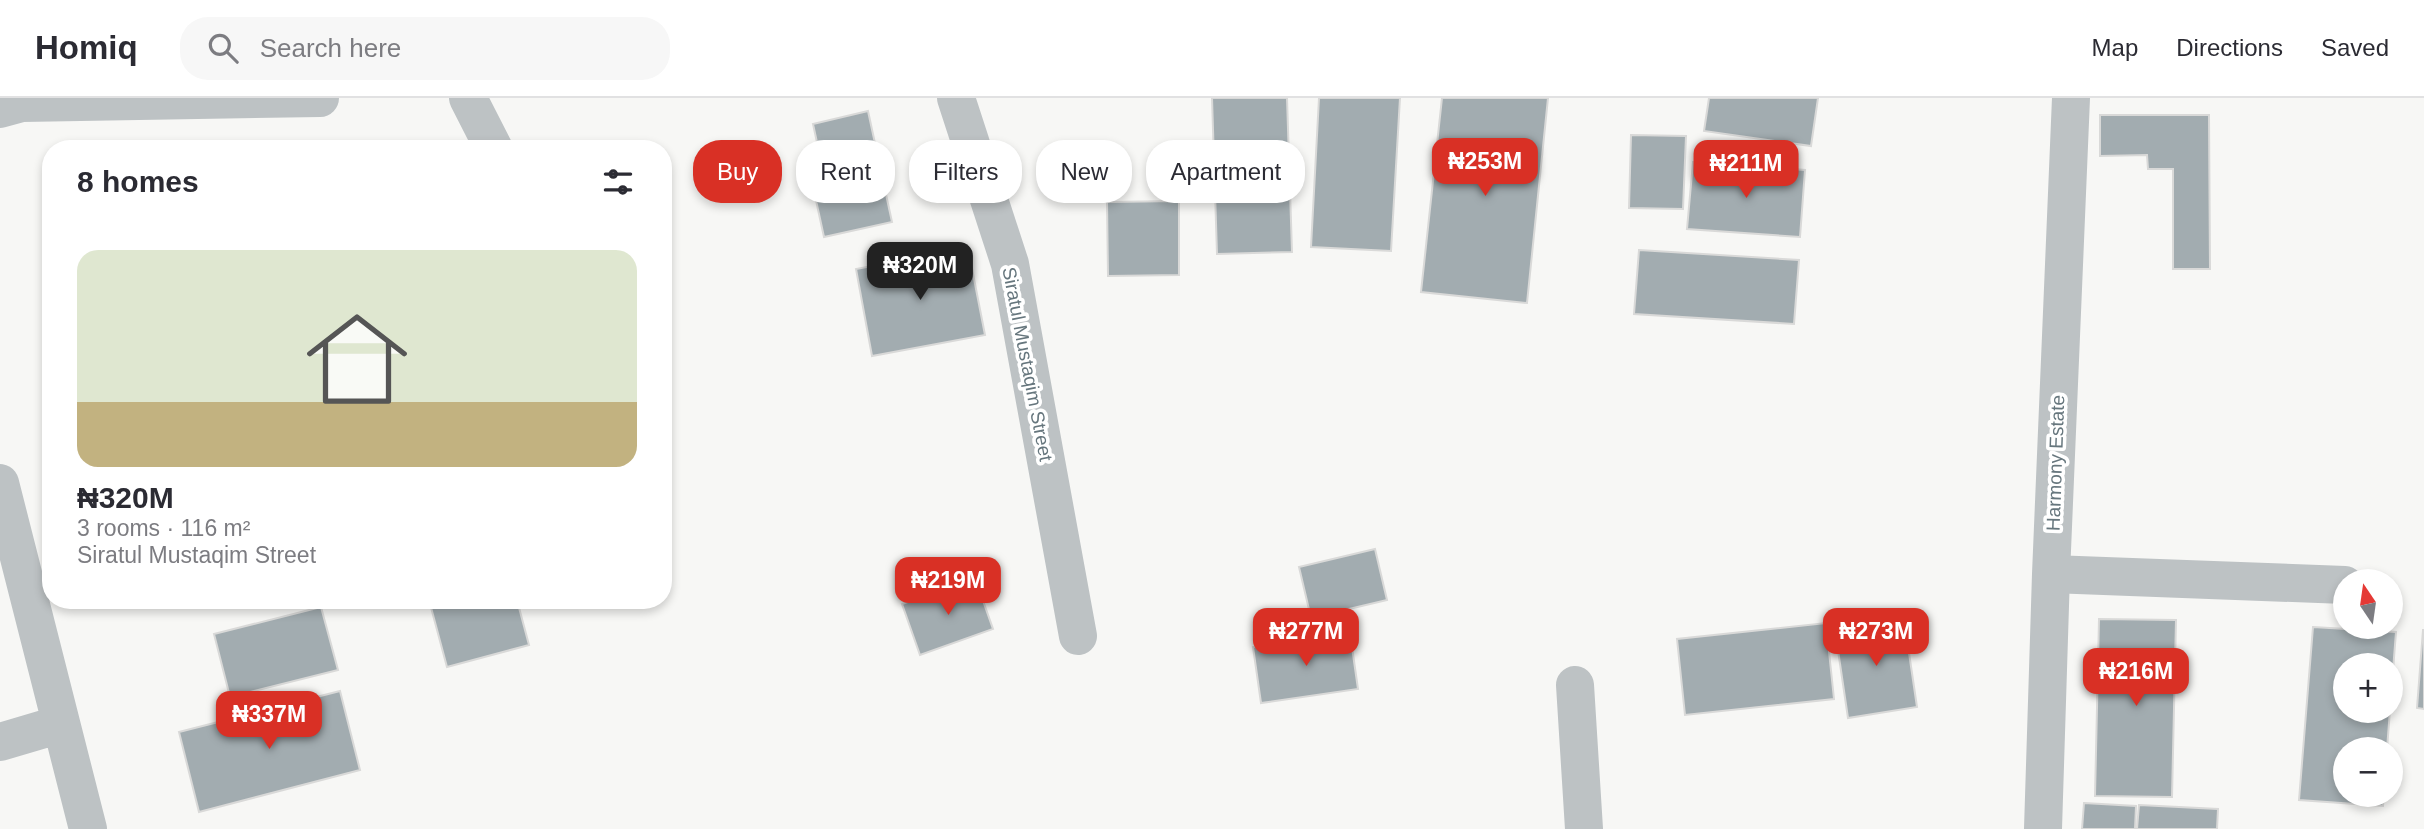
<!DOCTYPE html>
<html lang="en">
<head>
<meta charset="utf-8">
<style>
	:root { --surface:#fff; --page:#f7f7f7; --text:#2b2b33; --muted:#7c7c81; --line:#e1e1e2; --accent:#d93025 }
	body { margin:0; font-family:Helvetica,sans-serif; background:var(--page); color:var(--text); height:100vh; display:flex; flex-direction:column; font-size:26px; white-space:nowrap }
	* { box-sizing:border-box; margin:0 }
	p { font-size:23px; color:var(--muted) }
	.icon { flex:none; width:38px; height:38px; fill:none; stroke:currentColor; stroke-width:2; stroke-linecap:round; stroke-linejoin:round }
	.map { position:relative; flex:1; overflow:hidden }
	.side { position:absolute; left:42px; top:42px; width:630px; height:469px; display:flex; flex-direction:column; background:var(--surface); border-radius:28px; box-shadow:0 4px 10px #0003 }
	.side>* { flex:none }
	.guide { position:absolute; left:693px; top:42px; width:665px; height:63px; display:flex; gap:14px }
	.needle { width:46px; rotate:347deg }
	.buttons { position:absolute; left:2333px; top:471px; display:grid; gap:14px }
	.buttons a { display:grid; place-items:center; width:70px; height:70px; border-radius:50%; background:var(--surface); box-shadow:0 4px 10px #0003; font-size:35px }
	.price { position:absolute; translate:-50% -60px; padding:0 16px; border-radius:14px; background:var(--accent); color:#fff; font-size:23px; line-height:46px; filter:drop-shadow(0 2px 4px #0008) }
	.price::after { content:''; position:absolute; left:50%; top:42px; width:21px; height:16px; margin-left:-10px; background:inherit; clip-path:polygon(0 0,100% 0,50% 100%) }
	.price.active { background:#222; color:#fff }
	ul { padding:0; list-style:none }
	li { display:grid; align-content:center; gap:14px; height:371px; padding:0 35px }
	li span { display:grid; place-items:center; height:217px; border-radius:21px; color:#555 }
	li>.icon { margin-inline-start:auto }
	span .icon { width:126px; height:126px; fill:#fffc; stroke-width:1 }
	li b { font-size:30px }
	h2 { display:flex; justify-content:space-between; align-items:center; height:84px; padding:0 35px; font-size:30px }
	.pill { padding:0 24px; border-radius:28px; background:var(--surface); box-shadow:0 4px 10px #0003; font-size:24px; line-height:63px }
	.pill.active { background:var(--accent); color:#fff }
	header { display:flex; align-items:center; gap:42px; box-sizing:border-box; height:98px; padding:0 35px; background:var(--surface); border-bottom:2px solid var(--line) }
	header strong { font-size:33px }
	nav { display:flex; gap:38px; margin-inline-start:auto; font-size:24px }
	.search { width:490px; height:63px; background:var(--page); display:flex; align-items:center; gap:18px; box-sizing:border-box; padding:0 24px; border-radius:28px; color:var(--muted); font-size:26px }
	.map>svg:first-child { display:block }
	.building { fill:#a2acb0; stroke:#d9d9d8; stroke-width:2 }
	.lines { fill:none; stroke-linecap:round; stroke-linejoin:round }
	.minor { stroke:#bdc2c4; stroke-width:38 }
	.tertiary { stroke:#bdc2c4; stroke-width:38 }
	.labels { text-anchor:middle; stroke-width:7; stroke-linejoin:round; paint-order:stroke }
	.street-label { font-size:19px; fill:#66767d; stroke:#fff }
</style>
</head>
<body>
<header>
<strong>Homiq</strong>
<div class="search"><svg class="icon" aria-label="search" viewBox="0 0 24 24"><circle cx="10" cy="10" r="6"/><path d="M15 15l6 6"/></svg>Search here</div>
<nav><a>Map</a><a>Directions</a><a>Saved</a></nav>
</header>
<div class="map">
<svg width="2424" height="731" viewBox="0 0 2424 731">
	<rect width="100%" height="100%" fill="#f7f7f5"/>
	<path class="building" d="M 1212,0 L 1287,0 L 1292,154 L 1217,156 Z
		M 1319,0 L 1400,0 L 1391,153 L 1311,149 Z
		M 1442,0 L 1548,0 L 1527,205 L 1421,194 Z
		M 1709,0 L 1818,0 L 1811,48 L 1704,33 Z
		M 868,13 L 892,124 L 824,139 L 805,52 L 818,49 L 813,26 Z
		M 2100,17 L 2209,17 L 2210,171 L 2173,171 L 2173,71 L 2148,71 L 2147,57 L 2100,58 Z
		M 1631,37 L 1686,38 L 1683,111 L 1629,110 Z
		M 1693,64 L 1805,72 L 1800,139 L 1687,131 Z
		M 1179,103 L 1179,177 L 1108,178 L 1107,104 Z
		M 968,150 L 985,237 L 872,258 L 856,171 Z
		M 1639,152 L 1799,162 L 1794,226 L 1634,216 Z
		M 1375,451 L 1387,502 L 1311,520 L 1299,469 Z
		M 975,480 L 993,531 L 920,557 L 902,506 Z
		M 429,502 L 517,502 L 529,547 L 447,569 Z
		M 321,509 L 338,572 L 230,599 L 214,536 Z
		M 1904,521 L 1917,609 L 1848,620 L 1835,532 Z
		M 2099,521 L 2176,522 L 2172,699 L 2095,698 Z
		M 1826,525 L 1834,601 L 1685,617 L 1677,541 Z
		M 2313,529 L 2396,534 L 2390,611 L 2390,567 L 2345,567 L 2345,612 L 2390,612 L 2387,651 L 2345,651 L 2345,696 L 2384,696 L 2383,708 L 2299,702 Z
		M 2423,532 L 2424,532 L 2424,611 L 2417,610 Z
		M 1350,535 L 1358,591 L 1261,605 L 1253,549 Z
		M 340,593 L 360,672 L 199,714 L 179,634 Z
		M 2084,705 L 2136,708 L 2135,731 L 2082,731 Z
		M 2139,707 L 2218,711 L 2217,731 L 2137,731 Z"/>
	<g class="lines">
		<path class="minor" d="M 468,0 L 494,51
			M 956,0 L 1010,166 L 1078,538
			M 0,385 L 88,731
			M 2051,476 L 2345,487
			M 1575,587 L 1584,731
			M 0,644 L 61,626
			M 2043,731 L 2051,476 L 2071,0"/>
		<path class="tertiary" d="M 0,11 L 22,5 L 320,0"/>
	</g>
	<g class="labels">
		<g class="street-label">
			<text transform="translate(1028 266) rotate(79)" y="7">Siratul Mustaqim Street</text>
			<text transform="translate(2055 365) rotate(-88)" y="7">Harmony Estate</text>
		</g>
	</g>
</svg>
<div class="buttons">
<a><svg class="needle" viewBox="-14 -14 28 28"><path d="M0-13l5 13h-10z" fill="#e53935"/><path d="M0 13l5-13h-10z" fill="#7c7c81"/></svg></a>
<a>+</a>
<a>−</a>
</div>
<b class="price" style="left:1485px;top:100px">₦253M</b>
<b class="price" style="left:1746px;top:102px">₦211M</b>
<b class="price active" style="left:920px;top:204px">₦320M</b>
<b class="price" style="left:948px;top:519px">₦219M</b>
<b class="price" style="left:1306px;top:570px">₦277M</b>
<b class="price" style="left:1876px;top:570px">₦273M</b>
<b class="price" style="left:2136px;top:610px">₦216M</b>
<b class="price" style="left:269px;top:653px">₦337M</b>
<div class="guide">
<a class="pill active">Buy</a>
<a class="pill">Rent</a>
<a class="pill">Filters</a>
<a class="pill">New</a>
<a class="pill">Apartment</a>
</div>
<section class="side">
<h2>8 homes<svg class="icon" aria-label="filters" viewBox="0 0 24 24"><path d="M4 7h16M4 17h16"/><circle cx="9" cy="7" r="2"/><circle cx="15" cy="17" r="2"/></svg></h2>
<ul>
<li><span style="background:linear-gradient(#dfe7d0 70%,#c2b280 0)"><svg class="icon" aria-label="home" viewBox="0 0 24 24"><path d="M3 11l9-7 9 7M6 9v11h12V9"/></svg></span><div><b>₦320M</b><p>3 rooms · 116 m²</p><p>Siratul Mustaqim Street</p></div></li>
</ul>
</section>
</div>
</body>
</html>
